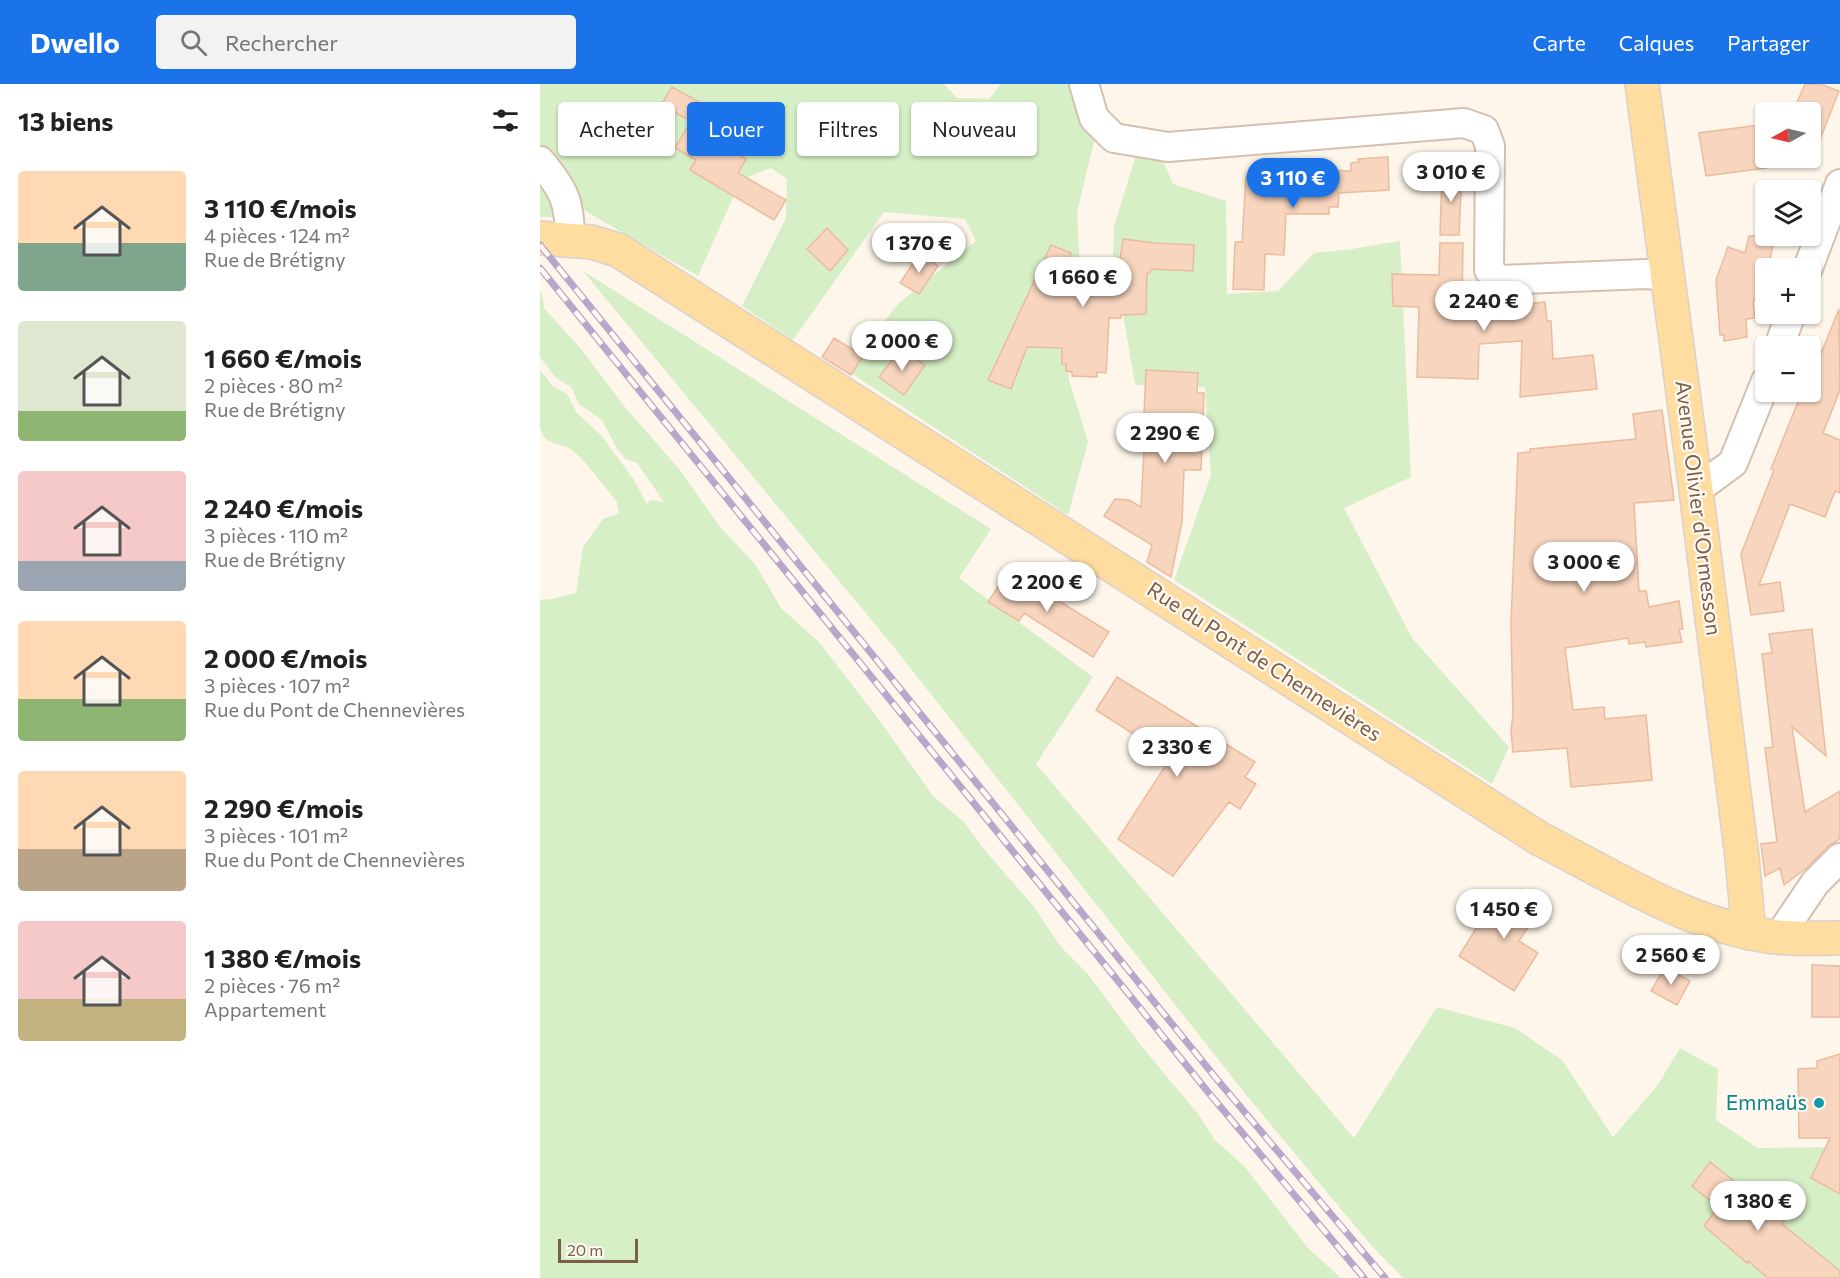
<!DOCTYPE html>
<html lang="fr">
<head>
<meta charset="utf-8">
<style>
	:root { --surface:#fff; --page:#f2f2f2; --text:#222; --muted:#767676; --accent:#1a73e8 }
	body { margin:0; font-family:Commissioner,sans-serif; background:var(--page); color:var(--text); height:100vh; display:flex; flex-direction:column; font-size:22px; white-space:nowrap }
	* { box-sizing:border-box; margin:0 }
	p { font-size:20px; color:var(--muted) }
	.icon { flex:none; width:33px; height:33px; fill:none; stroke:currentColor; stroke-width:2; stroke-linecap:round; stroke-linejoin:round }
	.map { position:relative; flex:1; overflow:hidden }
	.sheet { display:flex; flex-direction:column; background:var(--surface); width:540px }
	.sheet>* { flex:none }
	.top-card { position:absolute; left:18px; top:18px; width:570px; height:54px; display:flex; gap:12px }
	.needle { width:39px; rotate:262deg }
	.buttons { position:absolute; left:1215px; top:18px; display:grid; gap:12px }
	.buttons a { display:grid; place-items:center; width:66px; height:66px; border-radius:6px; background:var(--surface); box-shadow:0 2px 4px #0004; font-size:30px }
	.scale { position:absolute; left:18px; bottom:15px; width:80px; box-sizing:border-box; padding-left:6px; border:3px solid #7d5c49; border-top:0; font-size:16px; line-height:21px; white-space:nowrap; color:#7d5c49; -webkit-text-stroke:4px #fffaf2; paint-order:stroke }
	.price { position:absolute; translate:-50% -51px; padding:0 14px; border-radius:21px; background:#fff; color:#222; font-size:20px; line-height:39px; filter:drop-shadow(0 2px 3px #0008) }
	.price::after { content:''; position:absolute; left:50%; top:36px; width:18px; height:14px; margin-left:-9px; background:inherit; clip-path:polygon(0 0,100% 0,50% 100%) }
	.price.current { background:var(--accent); color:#fff }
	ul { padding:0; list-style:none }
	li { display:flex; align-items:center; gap:18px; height:150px; padding:0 18px }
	li span { display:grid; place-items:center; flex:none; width:168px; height:120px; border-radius:6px; color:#555 }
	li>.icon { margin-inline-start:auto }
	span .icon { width:72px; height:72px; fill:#fffc; stroke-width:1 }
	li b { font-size:26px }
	h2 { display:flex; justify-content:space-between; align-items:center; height:72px; padding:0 18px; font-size:26px }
	.chip { padding:0 21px; border-radius:6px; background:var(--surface); box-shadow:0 2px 4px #0004; font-size:21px; line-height:54px }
	.chip.current { background:var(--accent); color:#fff }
	header { display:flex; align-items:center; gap:36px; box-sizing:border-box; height:84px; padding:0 30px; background:var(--accent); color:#fff }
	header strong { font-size:28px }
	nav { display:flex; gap:33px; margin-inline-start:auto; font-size:21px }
	.search { width:420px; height:54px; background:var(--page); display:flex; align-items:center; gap:15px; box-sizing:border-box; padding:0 21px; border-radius:6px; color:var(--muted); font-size:22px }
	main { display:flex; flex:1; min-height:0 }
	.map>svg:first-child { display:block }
	.green { fill:#d6efc6 }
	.building { fill:#f7d5bf; stroke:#ebbb9d; stroke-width:1.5 }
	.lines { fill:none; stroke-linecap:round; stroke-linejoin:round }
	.minor-casing { stroke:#d5c0b0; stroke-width:32 }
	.major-casing { stroke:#dbd1cc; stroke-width:36 }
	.minor { stroke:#fff; stroke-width:28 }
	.major { stroke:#ffdca0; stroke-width:33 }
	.rail-casing { stroke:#baa5cb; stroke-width:7 }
	.rail { stroke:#fffaf2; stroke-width:4.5; stroke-dasharray:14; stroke-linecap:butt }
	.culture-dot { fill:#0f9aa8; stroke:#fffaf2; stroke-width:2 }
	.labels { text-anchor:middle; stroke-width:4.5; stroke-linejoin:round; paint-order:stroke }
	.street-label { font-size:21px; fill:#7d5c49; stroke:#fffaf2 }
	.culture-label { font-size:21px; fill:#0d838f; stroke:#fffaf2; text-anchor:end }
</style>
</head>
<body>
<header>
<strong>Dwello</strong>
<div class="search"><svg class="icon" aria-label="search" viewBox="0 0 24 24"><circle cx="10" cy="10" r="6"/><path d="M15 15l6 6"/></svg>Rechercher</div>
<nav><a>Carte</a><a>Calques</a><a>Partager</a></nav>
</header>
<main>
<section class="sheet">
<h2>13 biens<svg class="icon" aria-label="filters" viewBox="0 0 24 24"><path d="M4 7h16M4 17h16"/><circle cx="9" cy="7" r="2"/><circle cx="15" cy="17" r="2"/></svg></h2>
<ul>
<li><span style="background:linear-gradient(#ffd9b3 60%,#7fa58c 0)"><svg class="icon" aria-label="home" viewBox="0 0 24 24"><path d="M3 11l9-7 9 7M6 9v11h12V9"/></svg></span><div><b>3 110 €/mois</b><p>4 pièces · 124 m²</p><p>Rue de Brétigny</p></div></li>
<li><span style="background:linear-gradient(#dfe7d0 75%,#8fb573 0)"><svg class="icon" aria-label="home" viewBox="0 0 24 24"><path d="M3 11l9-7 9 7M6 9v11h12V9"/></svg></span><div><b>1 660 €/mois</b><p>2 pièces · 80 m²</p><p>Rue de Brétigny</p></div></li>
<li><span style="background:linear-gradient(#f6c9c9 75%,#9aa5b1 0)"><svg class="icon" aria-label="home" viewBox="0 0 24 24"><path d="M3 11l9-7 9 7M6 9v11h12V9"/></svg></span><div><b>2 240 €/mois</b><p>3 pièces · 110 m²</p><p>Rue de Brétigny</p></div></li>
<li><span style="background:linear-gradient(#ffd9b3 65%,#8fb573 0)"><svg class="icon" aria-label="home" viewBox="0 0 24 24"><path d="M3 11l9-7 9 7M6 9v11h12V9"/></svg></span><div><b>2 000 €/mois</b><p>3 pièces · 107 m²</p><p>Rue du Pont de Chennevières</p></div></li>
<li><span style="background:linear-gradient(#ffd9b3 65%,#b9a48a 0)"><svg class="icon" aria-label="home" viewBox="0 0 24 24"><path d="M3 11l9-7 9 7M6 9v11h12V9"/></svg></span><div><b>2 290 €/mois</b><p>3 pièces · 101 m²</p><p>Rue du Pont de Chennevières</p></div></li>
<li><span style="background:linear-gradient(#f6c9c9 65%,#c2b280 0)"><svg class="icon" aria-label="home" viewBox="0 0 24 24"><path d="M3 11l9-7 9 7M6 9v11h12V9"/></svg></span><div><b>1 380 €/mois</b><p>2 pièces · 76 m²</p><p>Appartement</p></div></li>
</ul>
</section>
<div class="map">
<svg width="1300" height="1194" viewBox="0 0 1300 1194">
	<rect width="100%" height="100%" fill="#fef6ea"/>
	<path class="green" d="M 0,0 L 404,0 L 417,14 L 449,15 L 461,0 L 533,0 L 556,50 L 537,128 L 540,188 L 525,254 L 529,296 L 548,358 L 528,431 L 306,286 L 359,219 L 436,157 L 425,135 L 344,128 L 253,256 L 202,222 L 246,134 L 247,95 L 231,84 L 201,96 L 158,192 L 40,124 L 17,133 L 0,133 Z
		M 596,71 L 621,72 L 633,100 L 686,117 L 687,210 L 738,207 L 774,169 L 812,165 L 860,157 L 871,393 L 804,424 L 872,554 L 969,663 L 952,700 L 634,496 L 671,391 L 665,303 L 595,301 L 573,171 L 574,142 Z
		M 43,187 L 451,445 L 419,494 L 553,593 L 496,680 L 814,1054 L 897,923 L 975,944 L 1022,976 L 1073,1053 L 1117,1002 L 1140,964 L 1178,985 L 1176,1036 L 1218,1064 L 1300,1063 L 1300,1194 L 863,1194 L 830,1160 L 707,1012 L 357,567 Z
		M 0,208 L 2,209 L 4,224 L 41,265 L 85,323 L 140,386 L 180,443 L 215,480 L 241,524 L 280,559 L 340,637 L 393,712 L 424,738 L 443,764 L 495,824 L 520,862 L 547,889 L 603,964 L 658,1030 L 675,1056 L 705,1083 L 768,1164 L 801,1194 L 0,1194 L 0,516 L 11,515 L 36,509 L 43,463 L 63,435 L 79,429 L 77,418 C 63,402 50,381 33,367 C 22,357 6,365 0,344 L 0,286 L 13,302 L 27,310 L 37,329 L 61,351 L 94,396 L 107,420 L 111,416 L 124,418 L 97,379 L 86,375 L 77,365 L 62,336 L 39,320 L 31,303 L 15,293 L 0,273 Z"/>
	<path class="building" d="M 1265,0 L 1280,0 L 1299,7 L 1272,76 L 1270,28 L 1253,28 Z
		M 132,3 L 181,30 L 172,46 L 184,53 L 180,60 L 206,75 L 198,89 L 246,116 L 234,136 L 150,86 L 156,76 L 135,64 L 151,37 L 121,21 Z
		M 1226,40 L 1226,84 L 1166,92 L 1159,49 Z
		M 848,73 L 849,106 L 799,109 L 798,123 L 789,123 L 789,130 L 746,130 L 744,171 L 725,170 L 724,206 L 693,205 L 695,158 L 702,158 L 706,92 L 721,93 L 721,84 L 811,87 L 811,79 L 819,78 L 818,75 Z
		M 902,87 L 922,88 L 919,151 L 900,151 Z
		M 287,144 L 308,166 L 290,187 L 267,165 Z
		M 1209,152 L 1235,152 L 1229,179 L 1213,219 L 1215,234 L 1206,235 L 1207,253 L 1184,257 L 1184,251 L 1180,251 L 1176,196 L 1188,163 L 1205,169 Z
		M 583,155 L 615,159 L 654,161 L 653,187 L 611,185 L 610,189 L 607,189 L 606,230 L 581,231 L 581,234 L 569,234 L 566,289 L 557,288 L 557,293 L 532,292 L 532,288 L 526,287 L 526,280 L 522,280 L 522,264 L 487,263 L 471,305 L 448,296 L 511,161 L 531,169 L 525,182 L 576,206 Z
		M 900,159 L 923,159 L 922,221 L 964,222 L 1005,218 L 1007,237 L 1011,237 L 1013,275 L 1053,271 L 1057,305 L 980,313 L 982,257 L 939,260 L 938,295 L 877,293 L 879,223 L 853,222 L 852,190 L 899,191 Z
		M 380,169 L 398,182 L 379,210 L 360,199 Z
		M 1299,225 L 1300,306 L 1283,349 L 1300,356 L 1300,409 L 1295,407 L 1285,433 L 1250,420 L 1219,501 L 1240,498 L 1244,527 L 1211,531 L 1201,470 L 1234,386 L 1231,385 L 1262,308 L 1270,308 L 1270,274 L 1278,277 Z
		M 294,254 L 323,272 L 311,291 L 282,273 Z
		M 360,265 L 385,281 L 364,311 L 339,293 Z
		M 606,286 L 658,289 L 657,309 L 664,309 L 661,386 L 644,386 L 642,437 L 631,493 L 607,478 L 612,461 L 564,432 L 575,415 L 589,416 L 601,423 L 606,330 L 604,330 Z
		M 1122,326 L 1134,416 L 1094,419 L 1099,507 L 1106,507 L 1109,523 L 1139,517 L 1143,545 L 1139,545 L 1142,558 L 1106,563 L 1105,558 L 1089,560 L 1088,554 L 1025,564 L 1033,626 L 1064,623 L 1065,635 L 1106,631 L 1112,696 L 1031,703 L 1027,664 L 973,668 L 971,647 L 973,631 L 971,539 L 978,369 L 990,368 L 990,365 L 1096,355 L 1093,330 Z
		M 469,486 L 569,548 L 553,573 L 484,529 L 479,537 L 448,518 Z
		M 1272,545 L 1286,672 L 1252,643 L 1265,728 L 1300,707 L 1300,755 L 1288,762 L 1269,782 L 1244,801 L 1240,784 L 1225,792 L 1221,760 L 1237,758 L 1225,664 L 1233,663 L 1222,570 L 1232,569 L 1229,550 Z
		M 577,593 L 715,678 L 705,693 L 716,700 L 700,725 L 689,718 L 633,792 L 578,755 L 628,678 L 620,674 L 623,669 L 556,626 Z
		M 980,805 L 1003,820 L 979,857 L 998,869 L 974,907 L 919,872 L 951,820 L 956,822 L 966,807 L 975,813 Z
		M 1272,881 L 1300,882 L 1300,933 L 1272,933 Z
		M 1125,883 L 1150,897 L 1137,921 L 1111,907 Z
		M 1300,970 L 1300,1110 L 1271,1094 L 1290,1054 L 1259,1054 L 1258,985 L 1277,984 L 1277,977 Z
		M 1170,1078 L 1244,1137 L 1242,1140 L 1300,1187 L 1300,1194 L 1228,1194 L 1208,1177 L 1207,1179 L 1164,1142 L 1178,1123 L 1152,1102 Z"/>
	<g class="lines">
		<g class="minor-casing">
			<path id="minor" d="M 544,0 L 554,34 L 574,54 L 628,63 L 924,39 L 944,46 L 950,62 L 949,186 L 959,196 L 1106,190 L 1127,192
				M 0,77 C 24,106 30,117 30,156
				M 1268,184 L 1300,100
				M 1239,262 L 1251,230
				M 1156,406 L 1193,379 L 1226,297
				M 1238,854 L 1275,799 L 1300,774"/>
		</g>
		<g class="major-casing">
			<path id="major" d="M 1102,0 L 1156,406 L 1202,773 L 1209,849
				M 0,154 L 51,158 L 78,166 L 1000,755 C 1071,791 1143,838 1222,851 C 1248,856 1274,854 1300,854"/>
		</g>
		<use href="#minor" class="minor"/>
		<use href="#major" class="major"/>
		<g class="rail-casing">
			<path id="rail" d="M 0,161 L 680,999 L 845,1194
				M 0,184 L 668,1008 L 824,1194"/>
		</g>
		<use href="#rail" class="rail"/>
	</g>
	<circle class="culture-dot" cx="1279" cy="1019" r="6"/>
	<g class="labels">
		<g class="street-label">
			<text transform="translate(1158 424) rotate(83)" y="7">Avenue Olivier d'Ormesson</text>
			<text transform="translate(724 578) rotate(33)" y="7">Rue du Pont de Chennevières</text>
		</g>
		<g class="culture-label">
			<text x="1267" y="1026">Emmaüs</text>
		</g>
	</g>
</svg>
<div class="buttons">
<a><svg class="needle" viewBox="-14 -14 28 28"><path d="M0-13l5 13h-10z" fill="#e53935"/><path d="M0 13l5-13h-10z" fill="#767676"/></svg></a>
<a><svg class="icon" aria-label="layers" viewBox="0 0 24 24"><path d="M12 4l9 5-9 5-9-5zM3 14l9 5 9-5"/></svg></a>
<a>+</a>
<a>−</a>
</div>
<div class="scale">20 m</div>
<b class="price" style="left:911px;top:119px">3 010 €</b>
<b class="price current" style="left:753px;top:125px">3 110 €</b>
<b class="price" style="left:379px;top:190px">1 370 €</b>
<b class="price" style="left:543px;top:224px">1 660 €</b>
<b class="price" style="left:944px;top:248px">2 240 €</b>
<b class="price" style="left:362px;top:288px">2 000 €</b>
<b class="price" style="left:625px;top:380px">2 290 €</b>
<b class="price" style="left:1044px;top:509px">3 000 €</b>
<b class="price" style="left:507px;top:529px">2 200 €</b>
<b class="price" style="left:637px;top:694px">2 330 €</b>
<b class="price" style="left:964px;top:856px">1 450 €</b>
<b class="price" style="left:1131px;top:902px">2 560 €</b>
<b class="price" style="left:1218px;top:1148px">1 380 €</b>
<div class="top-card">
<a class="chip">Acheter</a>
<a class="chip current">Louer</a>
<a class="chip">Filtres</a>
<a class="chip">Nouveau</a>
</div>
</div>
</main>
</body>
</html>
